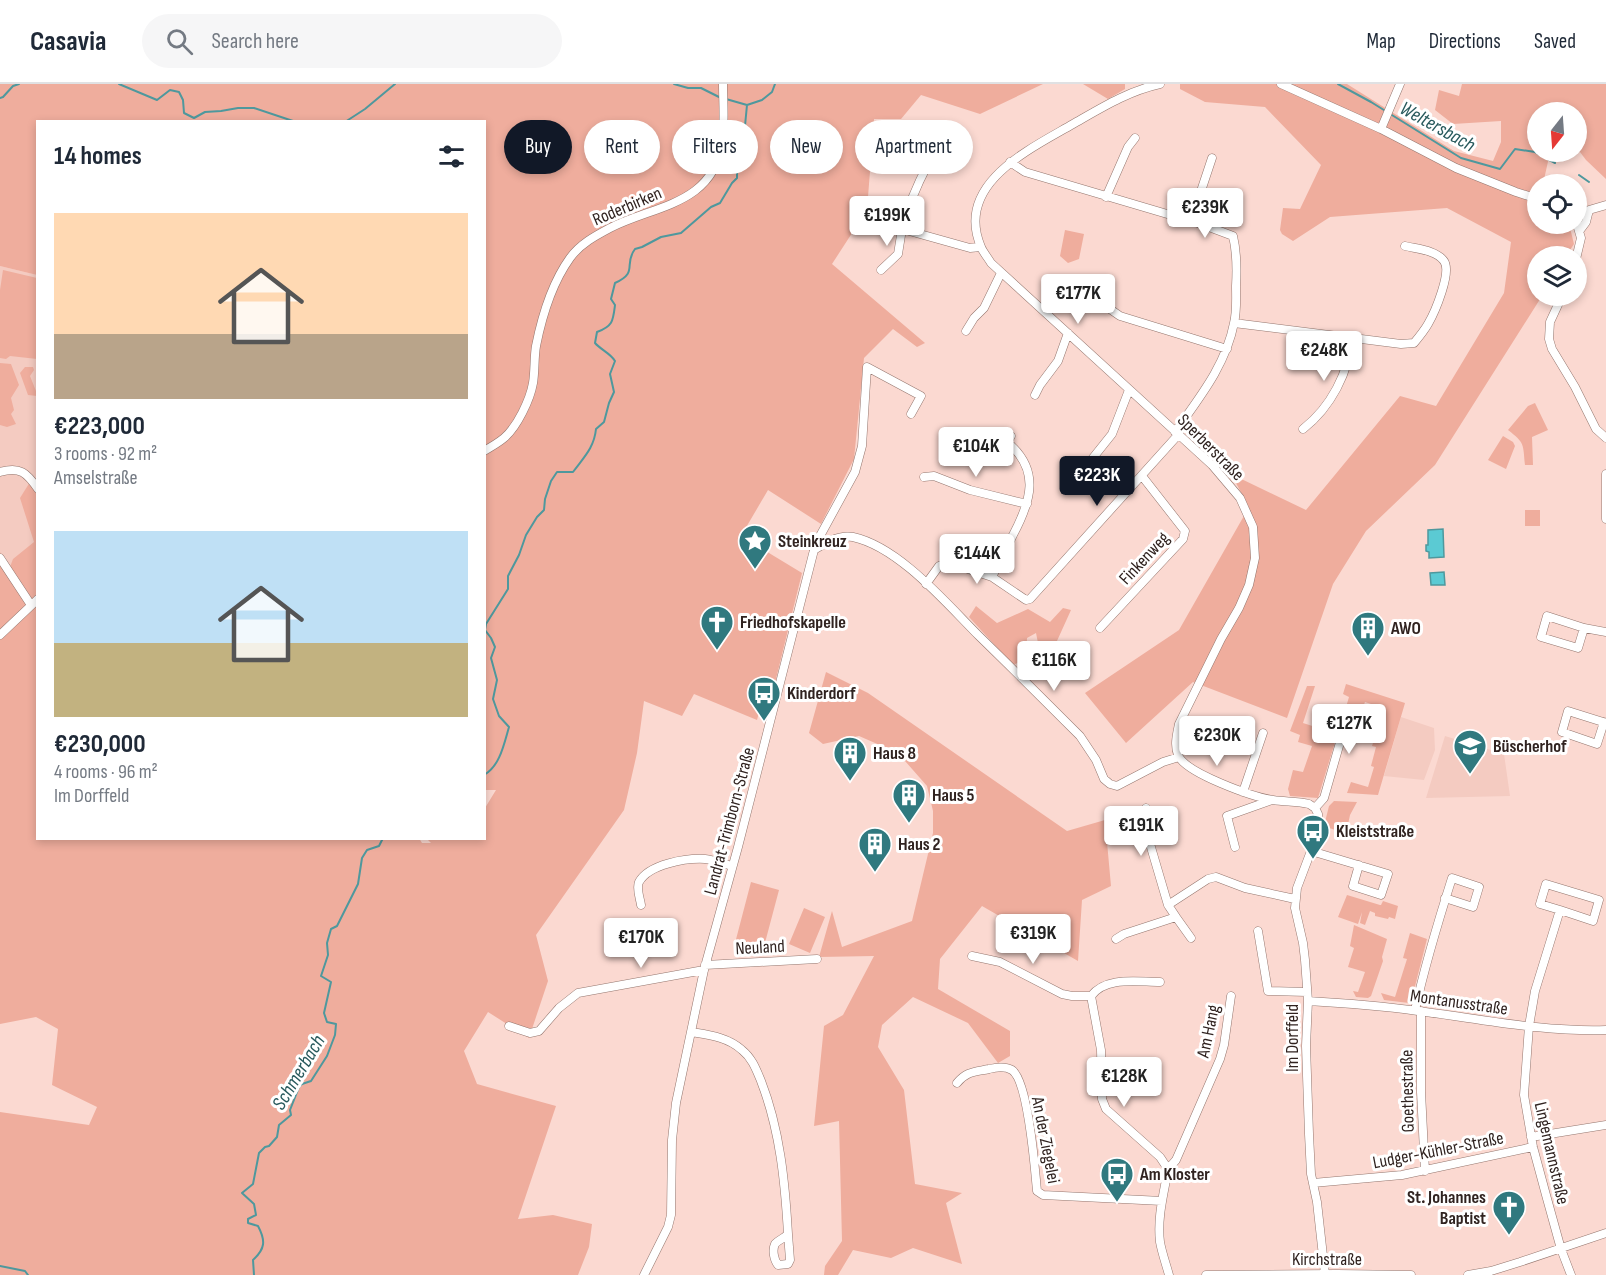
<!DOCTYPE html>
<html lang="en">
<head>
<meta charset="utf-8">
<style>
	:root { --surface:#fff; --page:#f6f6f7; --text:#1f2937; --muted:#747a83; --line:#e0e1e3; --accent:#111827 }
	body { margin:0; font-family:"Sofia Sans Condensed",sans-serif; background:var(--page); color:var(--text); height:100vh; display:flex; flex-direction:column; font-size:22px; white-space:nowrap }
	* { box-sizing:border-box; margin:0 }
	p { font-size:20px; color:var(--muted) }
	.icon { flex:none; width:33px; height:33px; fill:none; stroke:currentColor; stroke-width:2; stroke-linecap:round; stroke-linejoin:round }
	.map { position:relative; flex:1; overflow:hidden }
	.side { position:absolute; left:36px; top:36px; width:450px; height:720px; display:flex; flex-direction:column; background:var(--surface); border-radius:0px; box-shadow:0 3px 9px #0003 }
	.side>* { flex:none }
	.guide { position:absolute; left:504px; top:36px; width:570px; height:54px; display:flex; gap:12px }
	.needle { width:39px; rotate:197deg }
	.controls { position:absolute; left:1527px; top:18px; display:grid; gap:12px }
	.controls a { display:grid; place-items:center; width:60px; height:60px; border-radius:50%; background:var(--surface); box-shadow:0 3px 9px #0003; font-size:30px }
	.price { position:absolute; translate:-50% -51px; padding:0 14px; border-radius:6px; background:#fff; color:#222; font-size:20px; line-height:39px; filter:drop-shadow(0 2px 3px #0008) }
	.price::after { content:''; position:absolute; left:50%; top:36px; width:18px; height:14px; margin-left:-9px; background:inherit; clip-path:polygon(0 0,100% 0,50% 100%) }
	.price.current { background:var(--accent); color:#fff }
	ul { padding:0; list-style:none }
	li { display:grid; align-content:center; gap:12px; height:318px; padding:0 18px }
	li span { display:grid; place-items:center; height:186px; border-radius:0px; color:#555 }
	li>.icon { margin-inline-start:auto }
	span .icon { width:108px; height:108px; fill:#fffc; stroke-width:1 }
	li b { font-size:26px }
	h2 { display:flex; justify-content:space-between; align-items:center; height:72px; padding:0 18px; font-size:26px }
	.chip { padding:0 21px; border-radius:27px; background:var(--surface); box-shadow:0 3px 9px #0003; font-size:21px; line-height:54px }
	.chip.current { background:var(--accent); color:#fff }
	header { display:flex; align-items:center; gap:36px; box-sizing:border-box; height:84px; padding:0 30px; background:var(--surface); border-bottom:2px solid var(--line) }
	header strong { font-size:28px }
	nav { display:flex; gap:33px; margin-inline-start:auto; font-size:21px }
	.search { width:420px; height:54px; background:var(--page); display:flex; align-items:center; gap:15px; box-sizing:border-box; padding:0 21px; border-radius:33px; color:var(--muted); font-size:22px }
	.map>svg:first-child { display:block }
	.built { fill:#f4cbc1 }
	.green { fill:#efad9d; fill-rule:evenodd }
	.water { fill:#5bcad3; stroke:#4e989d; stroke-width:1.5 }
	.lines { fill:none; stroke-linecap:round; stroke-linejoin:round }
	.stream { stroke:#4e989d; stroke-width:2 }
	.minor-casing { stroke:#94766e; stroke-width:9 }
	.minor { stroke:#fff; stroke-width:8 }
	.labels { text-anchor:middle; stroke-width:6; stroke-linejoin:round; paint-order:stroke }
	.street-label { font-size:18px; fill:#302320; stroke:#fff }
	.poi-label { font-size:18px; font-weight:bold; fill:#302320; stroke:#fff; text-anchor:start }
	.water-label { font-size:20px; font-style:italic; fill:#295a5d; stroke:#fff }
</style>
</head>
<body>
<header>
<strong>Casavia</strong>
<div class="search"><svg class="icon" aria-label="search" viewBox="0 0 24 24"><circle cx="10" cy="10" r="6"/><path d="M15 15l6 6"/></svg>Search here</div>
<nav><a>Map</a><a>Directions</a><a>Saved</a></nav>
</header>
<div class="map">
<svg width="1606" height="1191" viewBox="0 0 1606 1191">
	<rect width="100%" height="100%" fill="#fbd9d1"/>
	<path class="built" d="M 0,182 L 37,191 L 38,513 L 32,518 L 0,468 Z
		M 1401,633 L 1434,644 L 1435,666 L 1424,696 L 1384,692 Z
		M 1445,652 L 1504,670 L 1510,712 L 1426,714 Z"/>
	<path class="green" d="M 0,0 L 1043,0 L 980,30 L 921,11 L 901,35 L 874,35 L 867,126 L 832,180 L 925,259 L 917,263 L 893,245 L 864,274 L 854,375 L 821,440 L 768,406 L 741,452 L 802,489 L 774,603 L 766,602 L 757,636 L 694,610 L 682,632 L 644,617 L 637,669 L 624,726 L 536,851 L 548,897 L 529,954 L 488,928 L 464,967 L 477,1000 L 556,1022 L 518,1135 L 553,1131 L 592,1140 L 589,1163 L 578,1191 L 0,1191 L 0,1028 L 89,1041 L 97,1023 L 52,1001 L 58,945 L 36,933 L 0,940 L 0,468 L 10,483 L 13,475 L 34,458 L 20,414 L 30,398 L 38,409 L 38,754 L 419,754 L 422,759 L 431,759 L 427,755 L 432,756 L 436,754 L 484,754 L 485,724 L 496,706 L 484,706 L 484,38 L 38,38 L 37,191 L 0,182 Z
		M 1083,0 L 1125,0 L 1125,5 L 1108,15 Z
		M 1180,0 L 1347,0 L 1454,67 L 1493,77 L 1501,58 L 1501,37 L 1453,40 L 1435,26 L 1439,6 L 1459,12 L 1462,0 L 1606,0 L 1606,95 L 1586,76 L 1580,68 L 1549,73 L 1543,100 L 1538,100 L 1538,140 L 1569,140 L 1574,160 L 1566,172 L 1538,172 L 1538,212 L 1542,212 L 1435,381 L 1366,447 L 1333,500 L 1287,634 L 1193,598 L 1126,659 L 1085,609 L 1179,546 L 1249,423 L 1231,390 L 1306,426 L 1400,312 L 1436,322 L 1504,209 L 1511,158 L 1447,124 L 1330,133 L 1293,157 L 1282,150 L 1280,146 L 1283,124 L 1300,125 L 1321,81 L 1265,23 L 1205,18 L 1180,5 ZM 1538,28 L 1576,28 L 1576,68 L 1538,68 Z
		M 1065,146 L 1084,150 L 1079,175 L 1068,179 L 1060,172 Z
		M 3,186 L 37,194 L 37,275 L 10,272 L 6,275 L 0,274 L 0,206 Z
		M 0,279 L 11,280 L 19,301 L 11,314 L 14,326 L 11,330 L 16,340 L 7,343 L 0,341 Z
		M 25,283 L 33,283 L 34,286 L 30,292 L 36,307 L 37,308 L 37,312 L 28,311 L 20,289 Z
		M 1535,319 L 1548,346 L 1532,353 L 1533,381 L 1525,381 C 1523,360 1525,359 1508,346 L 1528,322 Z
		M 1503,352 L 1513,358 L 1515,362 L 1506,385 L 1488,376 Z
		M 1525,426 L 1540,426 L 1540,442 L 1525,442 Z
		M 976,522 L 997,539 L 1028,525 L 1050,538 L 1063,524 L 1071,526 L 1052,568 L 1040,569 L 1036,549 L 1027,554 L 1026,575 L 1013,581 L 969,533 Z
		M 826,588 L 868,609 L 1067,747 L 1105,736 L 1111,802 L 1082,816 L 1078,877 L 982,822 L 940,875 L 938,905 L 1010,947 L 1010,972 L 998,979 L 968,939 L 913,913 L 882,941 L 878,963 L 904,1006 L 915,1100 L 962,1109 L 946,1119 L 962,1180 L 913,1164 L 891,1174 L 853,1166 L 838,1191 L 824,1191 L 825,1182 L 842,1157 L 839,1037 L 814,1042 L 824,942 L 843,931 L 874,872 L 819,873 L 832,827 L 842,863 L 912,837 L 933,749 L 933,727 L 927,702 L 898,669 L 859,652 L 823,660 L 809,649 Z
		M 1346,600 L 1405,619 L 1378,711 L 1347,709 L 1351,698 L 1368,703 L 1374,683 L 1371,682 L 1376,663 L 1372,662 L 1378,643 L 1375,641 L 1380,623 L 1365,618 L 1362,626 L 1357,625 L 1352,644 L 1349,646 L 1341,643 L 1341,640 L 1349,613 L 1343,610 Z
		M 1307,602 L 1315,602 L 1303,639 L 1331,648 L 1330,650 L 1336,655 L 1318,714 L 1290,712 L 1288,705 L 1293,686 L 1303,688 L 1312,662 L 1298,658 L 1300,651 L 1290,647 Z
		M 1334,717 L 1357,718 L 1350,731 L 1346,750 L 1324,742 L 1329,722 Z
		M 751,798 L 779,806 L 762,870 L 734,863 Z
		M 1347,811 L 1380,821 L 1381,821 L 1383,817 L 1398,822 L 1395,835 L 1389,833 L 1388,835 L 1375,832 L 1375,829 L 1370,827 L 1365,841 L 1360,839 L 1362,828 L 1358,840 L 1338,833 Z
		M 804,824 L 825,833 L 810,869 L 789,860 Z
		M 1354,841 L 1387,855 L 1382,873 L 1383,877 L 1371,912 L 1368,914 L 1356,913 L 1353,907 L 1358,908 L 1365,888 L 1348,883 L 1354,864 L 1350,862 Z
		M 1410,849 L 1427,855 L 1411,918 L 1409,919 L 1384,916 L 1381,909 L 1395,913 L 1407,875 L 1403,874 Z"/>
	<path class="water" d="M 1443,445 L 1444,473 L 1429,474 L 1429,468 L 1426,467 L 1426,461 L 1428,461 L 1428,446 Z
		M 1444,488 L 1445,501 L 1431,501 L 1430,489 Z"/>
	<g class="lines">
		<path class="stream" d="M 119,0 L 157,16 L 170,6 L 179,8 L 183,16 L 184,29 L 194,34 L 205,28 L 221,27 L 238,24 L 254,24 L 296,38
			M 674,0 L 688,4 L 701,4 L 719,13 L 747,21 L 762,16 L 772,8 L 775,0
			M 1338,0 L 1371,18 L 1461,74 L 1500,85 L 1515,65 L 1535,68 L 1555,79
			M 0,14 L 3,13 L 13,2 L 19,0
			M 345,38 L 365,25 L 395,0
			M 1579,91 L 1589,98
			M 484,691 C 500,682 504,660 509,643 L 499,632 L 493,615 L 497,596 L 491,574 L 495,563 L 491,554 L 485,546 L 486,540 L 508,505 L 508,492 L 519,471 L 526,451 L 537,433 L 544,426 L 545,415 L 551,397 L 557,388 L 573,388 C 584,373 594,364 596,345 L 604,338 L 609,319 L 614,308 L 610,290 L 615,277 C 610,269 601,266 595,259 L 597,248 C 613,242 613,237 615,221 L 611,215 L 615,199 C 639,188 623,181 635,165 L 642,163 L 661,153 L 681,149 L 711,123 L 720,119 L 732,99 L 737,94 L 737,80 L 744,52 L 747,21
			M 0,1182 L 25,1187 L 28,1191
			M 254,1191 L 253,1176 C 265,1165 266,1157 258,1142 L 248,1139 L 248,1135 L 256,1131 L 254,1120 L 242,1109 L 253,1100 L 259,1069 L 265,1063 L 269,1062 L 277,1053 L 279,1041 L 291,1031 L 290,1026 L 299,1003 L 302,1000 L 311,997 L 327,972 L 335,951 L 336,940 L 327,938 L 324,929 L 331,898 L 321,892 L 328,871 L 327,859 L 331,845 L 337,842 L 358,800 L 362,774 L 367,766 L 379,762 L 383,754"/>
		<g class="minor-casing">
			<path id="minor" d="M 1160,0 C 1128,7 1101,24 1073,40 C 1030,65 954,100 981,163 C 983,168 988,174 991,179 L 1212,381 L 1240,414 L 1253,443 L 1255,474 L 1249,501 L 1239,524 L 1221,555 L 1179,640 C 1177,650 1174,661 1178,671 C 1185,689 1253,713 1273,716 C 1285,718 1297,717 1309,720 L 1315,724 L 1318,730 L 1319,740 L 1311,767 L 1297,804 L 1295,824 L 1303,859 L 1305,876 L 1308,917 L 1306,962 L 1309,1050 L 1311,1090 L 1317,1118 L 1325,1190
				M 1281,0 L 1381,45 L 1456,84 L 1516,108 L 1538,115
				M 1381,45 L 1400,0
				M 936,78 L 928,80 C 917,101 908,122 902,145 L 970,164 L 981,163
				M 1010,78 L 1025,88 L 1201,140 L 1233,152 C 1237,169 1237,185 1236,202 C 1236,214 1237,227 1234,239 C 1226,281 1199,314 1175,348
				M 1106,113 L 1128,63 L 1135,54
				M 1191,137 L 1212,74
				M 1576,137 L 1581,154 L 1576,175
				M 1580,146 L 1586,138 L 1589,126 L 1606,121
				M 881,186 L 898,170 L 902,145
				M 1109,200 L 1107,223 L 1120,232 L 1227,265
				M 1562,212 L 1550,238 L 1549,255 L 1552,265 L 1575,303 L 1596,345 L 1606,354
				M 1234,239 L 1401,260 L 1414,259 C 1419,253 1424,247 1428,240 C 1435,228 1452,188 1444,177 C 1436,166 1417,165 1405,162
				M 966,247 L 974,234 L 984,224 L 1001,189
				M 1035,311 L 1040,301 L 1058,277 L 1068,249
				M 1303,345 C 1330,324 1350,288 1351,253
				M 484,367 C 491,363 498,359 504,354 C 517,343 530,316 533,299 C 535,287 534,274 536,262 C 542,232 552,199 570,174 C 580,160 595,152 610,144 C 655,121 713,121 722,59 C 725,40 723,19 723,0
				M 1092,375 L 1112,350 L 1129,306
				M 0,388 C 20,382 27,389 38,405
				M 1606,390 L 1606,435
				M 924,393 L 934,392 L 970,406 L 1027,420
				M 814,466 C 825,459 840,450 853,453 C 899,463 946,519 979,552 C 1013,585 1047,619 1080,652 L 1096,676 L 1104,695 L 1110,700 L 1117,702 L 1163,678 L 1179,673
				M 0,474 L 31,521
				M 992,493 C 999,479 1006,465 1013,451 C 1031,417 1041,386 1007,358 L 1011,352
				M 926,500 L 939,482 L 945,480 L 953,480 L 992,493 L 1026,516 L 1030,515 L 1178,351
				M 1100,544 L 1183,455 L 1185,447 L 1142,392
				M 1584,544 L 1578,564 L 1541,553 L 1547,532 L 1584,544 L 1606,548
				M 0,551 L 38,515
				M 1604,638 L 1597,660 L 1562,648 L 1568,627 L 1606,639
				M 1243,708 L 1263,649
				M 1146,724 L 1143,736 L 1168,821
				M 1315,724 L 1324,714 L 1343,648 L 1335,646
				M 1235,763 L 1227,732 L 1272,716
				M 1311,767 L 1388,790 L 1381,811 L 1353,802 L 1359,781
				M 641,821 C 640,814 636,804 639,798 C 649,780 686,774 705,775 C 714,776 724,780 732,782
				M 1560,826 L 1540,820 L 1546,800 L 1599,816 L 1593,837 L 1560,826 L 1535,907 L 1529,942 L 1524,1011 L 1533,1063 L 1546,1111 L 1561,1165 L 1571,1191
				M 1176,833 L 1191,854
				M 1258,847 L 1268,907 L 1307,908
				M 1116,855 L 1124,850 L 1176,833 L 1168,821 L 1208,795 L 1216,793 L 1245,804 L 1295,815
				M 972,872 L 1000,878 L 1062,910 L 1072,912 L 1091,912
				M 705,881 L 817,875
				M 1160,898 C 1137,898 1106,892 1091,912 L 1101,966 L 1102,1015 L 1106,1025 L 1160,1073 L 1168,1085 C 1164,1109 1157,1133 1160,1158 C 1162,1169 1166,1180 1169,1191
				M 1308,917 C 1345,919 1382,922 1418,927 C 1481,935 1543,948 1606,946
				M 1415,926 C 1425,881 1438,838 1452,794 L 1479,803 L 1473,823 L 1445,814
				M 1421,927 L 1421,1008 L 1425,1087
				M 509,942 L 530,949 L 539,947 L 559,924 L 578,909 L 704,886
				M 691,948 C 709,951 728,953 742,966 C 752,974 756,985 761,997 C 780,1046 785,1098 788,1150 C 785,1154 778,1156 775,1160 C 772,1166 774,1176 778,1181 L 788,1180 L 790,1176 L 788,1150
				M 957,999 C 967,987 975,988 989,985 C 997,983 1005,982 1012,986 C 1028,997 1035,1085 1037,1107 L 1043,1111 L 1162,1117
				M 1531,1053 L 1606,1041
				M 1168,1085 L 1176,1076 L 1220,975 L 1224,961 L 1231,912
				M 1313,1099 L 1402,1091 L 1533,1063
				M 644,1191 L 668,1143 L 671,1131 L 672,1056 L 676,1019 L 704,886 L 738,763 L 814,466 L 820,452 L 855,388 L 862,362 L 867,283 L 921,312 L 911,330
				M 1206,1191 L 1337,1190 L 1411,1191
				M 1468,1191 L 1491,1187 L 1520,1178 L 1606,1149"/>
		</g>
		<use href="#minor" class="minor"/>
	</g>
	<defs>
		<g id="sight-pin" transform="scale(1.725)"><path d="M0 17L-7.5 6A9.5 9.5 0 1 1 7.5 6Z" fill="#30797f" stroke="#fff"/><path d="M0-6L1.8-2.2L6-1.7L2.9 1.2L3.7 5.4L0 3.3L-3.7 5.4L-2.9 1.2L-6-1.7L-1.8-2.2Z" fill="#fff"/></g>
		<g id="church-pin" transform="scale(1.725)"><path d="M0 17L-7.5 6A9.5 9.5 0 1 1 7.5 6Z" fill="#30797f" stroke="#fff"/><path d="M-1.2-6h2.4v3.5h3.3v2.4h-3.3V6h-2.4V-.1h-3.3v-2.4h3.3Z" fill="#fff"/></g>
		<g id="building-pin" transform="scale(1.725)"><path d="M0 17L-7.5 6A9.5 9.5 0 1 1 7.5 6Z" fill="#30797f" stroke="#fff"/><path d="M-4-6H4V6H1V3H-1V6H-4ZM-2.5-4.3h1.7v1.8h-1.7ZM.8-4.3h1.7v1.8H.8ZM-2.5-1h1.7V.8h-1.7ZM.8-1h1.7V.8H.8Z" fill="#fff"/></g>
		<g id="bus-pin" transform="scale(1.725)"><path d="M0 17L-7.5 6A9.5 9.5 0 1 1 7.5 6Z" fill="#30797f" stroke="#fff"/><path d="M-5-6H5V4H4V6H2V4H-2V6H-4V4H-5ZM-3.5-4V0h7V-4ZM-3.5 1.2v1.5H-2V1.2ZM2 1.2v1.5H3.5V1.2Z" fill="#fff"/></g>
		<g id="school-pin" transform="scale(1.725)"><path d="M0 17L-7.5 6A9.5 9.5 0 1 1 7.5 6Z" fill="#30797f" stroke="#fff"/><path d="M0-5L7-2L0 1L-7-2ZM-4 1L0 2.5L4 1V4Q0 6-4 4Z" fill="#fff"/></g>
	</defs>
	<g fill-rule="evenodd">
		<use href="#sight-pin" x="755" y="457"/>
		<use href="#church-pin" x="717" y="538"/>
		<use href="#building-pin" x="1368" y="544"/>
		<use href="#bus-pin" x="764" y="609"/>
		<use href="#school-pin" x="1470" y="662"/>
		<use href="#building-pin" x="850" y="669"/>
		<use href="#building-pin" x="909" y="711"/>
		<use href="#bus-pin" x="1313" y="747"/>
		<use href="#building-pin" x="875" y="760"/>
		<use href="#bus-pin" x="1117" y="1090"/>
		<use href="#church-pin" x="1509" y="1123"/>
	</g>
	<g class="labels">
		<g class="street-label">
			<text transform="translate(627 122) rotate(-23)" y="6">Roderbirken</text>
			<text transform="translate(1211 363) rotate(45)" y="6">Sperberstraße</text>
			<text transform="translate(1144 474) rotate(-47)" y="6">Finkenweg</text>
			<text transform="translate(729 737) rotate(-75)" y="6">Landrat-Trimborn-Straße</text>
			<text transform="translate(760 863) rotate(-3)" y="6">Neuland</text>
			<text transform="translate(1459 918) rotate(8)" y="6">Montanusstraße</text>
			<text transform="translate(1208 947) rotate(-78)" y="6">Am Hang</text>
			<text transform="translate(1292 954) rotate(-90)" y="6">Im Dorffeld</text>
			<text transform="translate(1407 1007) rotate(-91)" y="6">Goethestraße</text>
			<text transform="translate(1046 1056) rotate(79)" y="6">An der Ziegelei</text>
			<text transform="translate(1438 1066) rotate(-11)" y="6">Ludger-Kühler-Straße</text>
			<text transform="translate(1552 1069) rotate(77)" y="6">Lingemannstraße</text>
			<text x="1327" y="1181">Kirchstraße</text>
		</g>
		<g class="poi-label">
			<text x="778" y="463">Steinkreuz</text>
			<text x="740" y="544">Friedhofskapelle</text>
			<text x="1391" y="550">AWO</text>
			<text x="787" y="615">Kinderdorf</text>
			<text x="1493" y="668">Büscherhof</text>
			<text x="873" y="675">Haus 8</text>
			<text x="932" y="717">Haus 5</text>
			<text x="1336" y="753">Kleiststraße</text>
			<text x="898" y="766">Haus 2</text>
			<text x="1140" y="1096">Am Kloster</text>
			<text x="1486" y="1119" text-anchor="end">St. Johannes<tspan x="1486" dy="21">Baptist</tspan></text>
		</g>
		<g class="water-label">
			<text transform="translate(1438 42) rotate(29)" y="7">Weltersbach</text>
			<text transform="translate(298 988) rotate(-59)" y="7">Schmerbach</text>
		</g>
	</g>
</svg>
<div class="controls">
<a><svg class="needle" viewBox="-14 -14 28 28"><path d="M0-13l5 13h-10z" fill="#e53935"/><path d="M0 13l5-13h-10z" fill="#747a83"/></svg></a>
<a><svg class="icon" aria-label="locate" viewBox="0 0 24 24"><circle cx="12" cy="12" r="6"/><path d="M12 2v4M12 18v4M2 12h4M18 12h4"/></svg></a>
<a><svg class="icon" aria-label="layers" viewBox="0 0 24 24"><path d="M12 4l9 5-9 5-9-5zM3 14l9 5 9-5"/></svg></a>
</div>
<b class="price" style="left:1205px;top:155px">€239K</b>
<b class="price" style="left:887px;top:163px">€199K</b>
<b class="price" style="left:1078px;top:241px">€177K</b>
<b class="price" style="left:1324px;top:298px">€248K</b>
<b class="price" style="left:976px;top:394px">€104K</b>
<b class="price current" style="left:1097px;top:423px">€223K</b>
<b class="price" style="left:977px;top:501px">€144K</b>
<b class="price" style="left:1054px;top:608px">€116K</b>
<b class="price" style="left:1349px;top:671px">€127K</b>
<b class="price" style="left:1217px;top:683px">€230K</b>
<b class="price" style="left:1141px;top:773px">€191K</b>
<b class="price" style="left:1033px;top:881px">€319K</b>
<b class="price" style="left:641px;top:885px">€170K</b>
<b class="price" style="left:1124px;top:1024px">€128K</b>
<div class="guide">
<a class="chip current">Buy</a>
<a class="chip">Rent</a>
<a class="chip">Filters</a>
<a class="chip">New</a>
<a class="chip">Apartment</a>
</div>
<section class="side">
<h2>14 homes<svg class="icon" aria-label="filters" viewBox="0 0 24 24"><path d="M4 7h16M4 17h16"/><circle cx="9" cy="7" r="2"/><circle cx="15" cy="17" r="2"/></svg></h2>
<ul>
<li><span style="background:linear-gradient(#ffd9b3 65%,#b9a48a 0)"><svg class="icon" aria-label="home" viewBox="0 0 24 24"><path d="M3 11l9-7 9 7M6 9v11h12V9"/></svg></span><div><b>€223,000</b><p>3 rooms · 92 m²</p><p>Amselstraße</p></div></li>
<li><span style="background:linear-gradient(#bfe0f5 60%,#c2b280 0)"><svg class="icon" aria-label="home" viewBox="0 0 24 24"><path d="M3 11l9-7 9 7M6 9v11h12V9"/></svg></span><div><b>€230,000</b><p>4 rooms · 96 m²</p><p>Im Dorffeld</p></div></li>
</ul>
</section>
</div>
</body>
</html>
